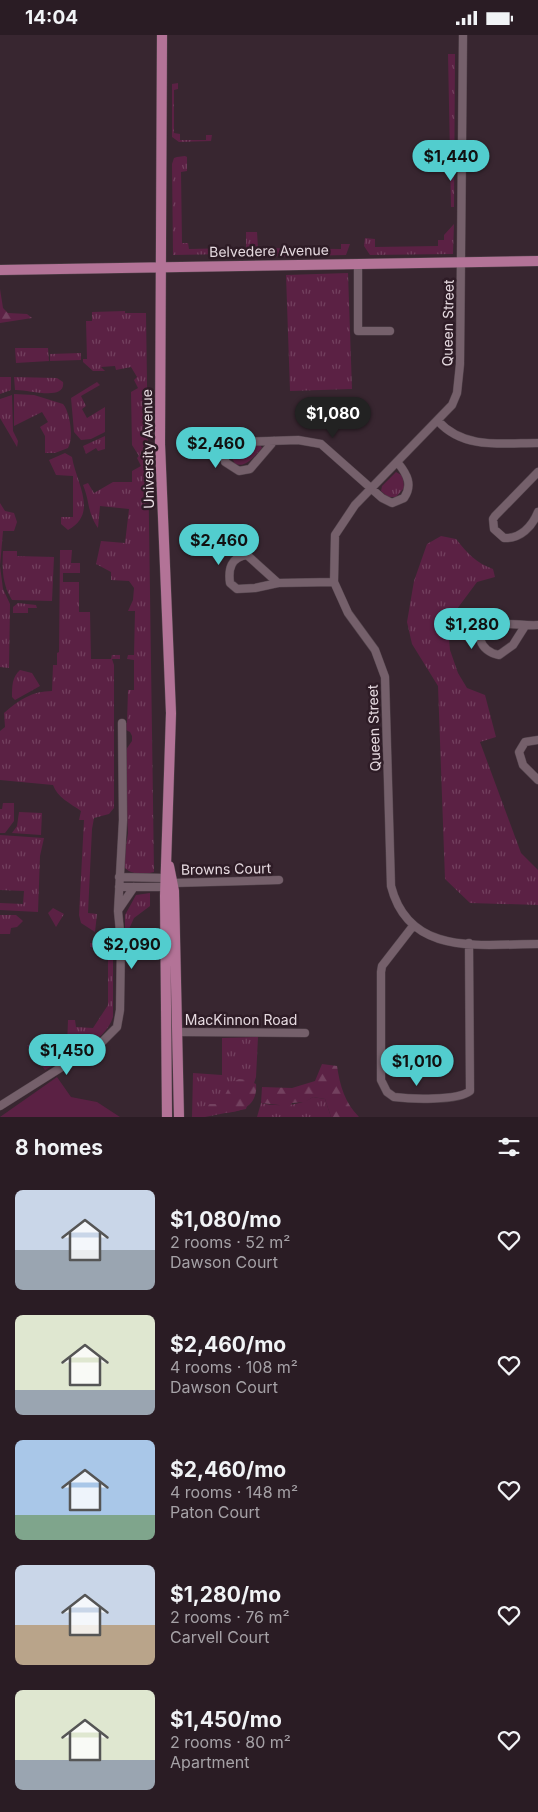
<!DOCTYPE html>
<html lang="en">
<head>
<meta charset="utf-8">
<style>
	:root { --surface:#2a1c24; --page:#362931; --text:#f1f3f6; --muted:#a5a1a6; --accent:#52cdce }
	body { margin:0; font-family:Inter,sans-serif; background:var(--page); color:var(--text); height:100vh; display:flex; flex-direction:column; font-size:19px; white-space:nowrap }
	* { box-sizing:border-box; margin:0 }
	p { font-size:16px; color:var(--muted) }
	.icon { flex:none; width:28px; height:28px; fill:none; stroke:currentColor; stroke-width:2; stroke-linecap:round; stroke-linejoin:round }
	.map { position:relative; height:1082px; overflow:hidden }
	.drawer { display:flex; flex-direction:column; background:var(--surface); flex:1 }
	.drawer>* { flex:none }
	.price { position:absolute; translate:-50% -42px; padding:0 11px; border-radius:18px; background:var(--accent); color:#111; font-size:16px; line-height:32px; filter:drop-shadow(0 1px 2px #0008) }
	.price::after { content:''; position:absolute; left:50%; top:30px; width:15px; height:11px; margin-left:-8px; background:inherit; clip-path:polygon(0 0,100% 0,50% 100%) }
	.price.active { background:#222; color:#fff }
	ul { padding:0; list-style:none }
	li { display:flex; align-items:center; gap:15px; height:125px; padding:0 15px }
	li span { display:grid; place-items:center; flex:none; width:140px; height:100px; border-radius:8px; color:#555 }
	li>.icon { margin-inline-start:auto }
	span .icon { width:60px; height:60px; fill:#fffc; stroke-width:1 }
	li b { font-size:21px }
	h2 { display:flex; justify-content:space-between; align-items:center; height:60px; padding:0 15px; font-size:21px }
	.status { display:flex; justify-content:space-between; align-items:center; height:35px; padding:0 25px; background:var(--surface); direction:ltr }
	.status svg { height:14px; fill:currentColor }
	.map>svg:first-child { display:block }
	.grass { fill:url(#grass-tufts) }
	.forest { fill:url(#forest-firs) }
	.pitch { fill:#5b2144 }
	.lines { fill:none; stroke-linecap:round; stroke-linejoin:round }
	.minor-casing { stroke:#53444c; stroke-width:9 }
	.major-casing { stroke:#53444c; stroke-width:11 }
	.minor { stroke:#75606b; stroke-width:8 }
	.major { stroke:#b37397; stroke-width:10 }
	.labels { text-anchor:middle; stroke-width:5; stroke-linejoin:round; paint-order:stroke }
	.street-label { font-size:14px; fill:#e6dae0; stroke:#2e1c26 }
</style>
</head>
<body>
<div class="status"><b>14:04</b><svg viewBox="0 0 49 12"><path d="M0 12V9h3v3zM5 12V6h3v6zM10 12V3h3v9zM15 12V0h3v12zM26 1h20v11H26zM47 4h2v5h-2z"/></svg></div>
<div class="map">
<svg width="538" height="1082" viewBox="0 0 538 1082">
	<defs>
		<pattern id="grass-tufts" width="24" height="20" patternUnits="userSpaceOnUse" patternTransform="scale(1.25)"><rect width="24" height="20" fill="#5b2144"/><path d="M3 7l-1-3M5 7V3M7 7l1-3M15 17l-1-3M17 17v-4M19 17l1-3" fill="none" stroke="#73415f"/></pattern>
		<pattern id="forest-firs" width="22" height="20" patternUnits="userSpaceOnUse" patternTransform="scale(1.25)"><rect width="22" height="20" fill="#5b2144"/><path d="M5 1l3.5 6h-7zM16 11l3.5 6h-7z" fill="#73415f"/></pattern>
	</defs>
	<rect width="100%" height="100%" fill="#382630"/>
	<path class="grass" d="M 448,19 L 455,19 L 454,172 L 451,172 Z
		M 178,48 L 178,54 L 174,55 L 174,98 L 180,99 L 180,105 L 206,105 L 206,100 L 212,100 L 211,106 L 179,107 L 172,102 L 172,49 Z
		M 177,122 L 185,121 L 187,122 L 187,136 L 181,137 L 182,208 L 188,208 L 189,214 L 232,213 L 231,219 L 173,220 L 172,129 L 174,123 Z
		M 454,189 L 453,219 L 370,220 L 364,211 L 365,203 L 375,204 L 375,212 L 438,211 L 438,205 L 444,205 L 444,200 Z
		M 246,197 L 257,197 L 258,213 L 341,214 L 341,209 L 350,209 L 346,220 L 250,222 L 246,219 Z
		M 348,238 L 352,354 L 290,356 L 286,240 Z
		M 125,276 L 125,278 L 146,278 L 154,837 C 143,840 130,840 123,831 L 128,798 L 123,719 L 132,706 L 132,701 L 130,697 L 122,693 L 122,688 L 127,688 L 128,655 L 134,655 L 134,625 L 127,624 L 128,620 L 134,620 L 135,576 L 128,576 L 133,565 L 134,553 L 129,546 L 111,545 L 111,537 L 96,529 L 101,506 L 125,508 L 129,474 L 100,471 L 98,493 C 87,477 90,467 83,450 L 88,448 L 94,458 L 113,447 L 132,447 L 132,436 L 141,431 L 137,423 L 139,421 L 132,410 L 131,357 L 138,353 L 134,345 L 137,342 L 131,332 L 116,335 L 115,331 L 101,332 L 105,336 L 93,336 L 83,327 L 83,324 L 87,324 L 86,286 L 92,286 L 92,277 Z
		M 15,313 L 48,313 L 49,326 L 16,328 Z
		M 81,318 L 81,325 L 50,326 L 50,319 Z
		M 0,342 L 11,342 L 11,355 L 0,359 Z
		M 14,342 L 57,343 L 63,347 C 66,367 27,354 15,355 Z
		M 97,347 L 100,350 L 81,361 L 86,371 L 82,374 L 87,383 L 105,372 L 105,397 L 91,404 L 81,405 L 74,397 L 71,363 Z
		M 14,359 L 34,360 L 63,369 C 70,377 74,403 68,413 L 55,418 L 45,418 L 45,401 L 40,392 L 48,387 L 42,377 L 14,391 Z
		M 12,360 L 13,396 L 18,406 L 17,412 L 0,383 L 0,364 Z
		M 105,401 L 105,414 L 98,416 L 96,413 L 86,419 L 83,411 Z
		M 260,410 L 262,413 C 254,421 246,433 235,429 L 231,421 L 236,411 Z
		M 65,418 L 72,422 C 76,448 99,478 68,495 L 61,489 L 61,482 L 73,482 L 73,441 L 56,440 L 49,425 Z
		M 396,437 L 403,441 L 404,453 L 396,462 L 388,462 L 381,456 L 382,451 Z
		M 0,468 L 5,476 L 14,478 L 17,487 L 14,496 L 3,496 L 0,531 L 3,554 L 10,569 L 9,633 L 0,632 Z
		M 441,501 L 456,504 C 467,518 476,528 493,534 L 495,542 L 477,547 L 457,574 L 448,594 L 450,615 L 458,638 L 467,653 L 485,660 L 496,702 L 480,707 L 521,818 L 538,835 L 538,870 L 470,868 L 445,844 L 438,651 L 412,609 L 407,587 L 414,546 L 427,509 Z
		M 60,515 L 72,515 L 71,528 L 80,528 L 80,538 L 63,538 L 63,547 L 79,547 L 79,577 L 90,577 L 91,624 L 111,624 L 112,620 L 120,620 L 120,624 L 112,624 L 114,630 L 114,773 L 109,779 L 94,783 L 92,794 L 88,878 L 97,879 L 95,897 L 81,888 L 79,880 L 84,785 L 79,785 L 81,776 C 71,769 57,762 53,750 L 0,745 L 0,696 L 5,692 L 4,678 C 19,665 32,656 52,656 L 53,630 L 57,630 L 57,618 L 59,617 Z
		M 3,516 L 17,516 L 17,521 L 54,522 L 52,566 L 12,565 C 2,549 2,533 3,516 Z
		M 18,568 L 36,570 L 37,573 L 28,573 L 28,578 L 13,578 L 13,572 Z
		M 20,635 L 32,638 L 40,651 L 15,665 L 12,662 C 12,651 12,642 20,635 Z
		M 3,768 L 14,768 L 14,786 L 5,798 L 0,798 L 0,774 L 2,774 Z
		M 19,777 L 42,778 L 41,800 L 12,798 L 17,791 Z
		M 0,800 L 44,803 L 40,821 L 38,877 L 0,875 L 0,868 L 23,869 L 24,856 L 0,855 Z
		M 150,858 L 150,871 L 134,883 L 125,903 L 125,880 L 136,860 Z
		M 53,873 L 64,879 L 56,892 L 48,878 Z
		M 0,880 L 16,880 L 23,886 L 17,892 L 11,893 L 10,899 L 0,899 Z
		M 90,908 L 109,909 L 113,914 L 113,982 C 105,1008 68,1021 45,1035 L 27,1010 L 67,1013 L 68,985 L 75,985 L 76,992 L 93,993 L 108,970 L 108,918 L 103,913 L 90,912 Z
		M 258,1002 L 256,1042 L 246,1074 L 205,1082 L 192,1082 L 193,1038 L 222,1040 L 222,1003 Z
		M 313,1062 L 325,1064 L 331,1082 L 257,1082 L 261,1068 C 277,1072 300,1071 313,1062 Z"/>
	<path class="forest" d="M 0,254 L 3,273 L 8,278 L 27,279 L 32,283 L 0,288 Z
		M 322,1029 L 337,1031 C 340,1051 345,1068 359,1082 L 331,1082 L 325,1064 L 313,1062 L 305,1067 L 292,1068 L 286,1076 L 279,1070 L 261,1068 L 262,1052 L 292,1053 L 315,1046 Z
		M 239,1044 L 248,1045 L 256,1049 C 259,1080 222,1082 200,1073 L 209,1069 L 220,1069 L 232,1047 Z"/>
	<path class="pitch" d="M 57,1042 L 71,1062 L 97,1067 L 120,1082 L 0,1082 Z"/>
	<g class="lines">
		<g class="minor-casing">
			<path id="minor" d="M 463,0 L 460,329 L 457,358 L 452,370 L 355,470 L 335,500 L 334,547 L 348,578 L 375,615 L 385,642 L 391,851 C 409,922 480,909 538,909
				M 358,229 L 358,296 L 390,296
				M 438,386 C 464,415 503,408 538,408
				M 274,406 L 250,434 L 239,436 L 225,427 L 225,417 L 239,407 L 298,405 L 321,409 L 382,463 L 392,468 L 404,463 C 413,450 407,439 398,428
				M 538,437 L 495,481 L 493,484 L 494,494 L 504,503 C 520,504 532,492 538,477
				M 278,548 L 247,520 C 231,522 228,534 230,548 L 237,554 L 255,553 L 278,548 L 334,547
				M 525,591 L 513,610 L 499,620 C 480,617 471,595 494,590 C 508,587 523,591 538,590
				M 538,705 L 525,707 L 519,717 L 523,730 L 538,745
				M 119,842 L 166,843 L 170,845
				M 119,852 L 165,852 L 173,848 L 279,845
				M 119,874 L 134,852
				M 413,891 L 382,931 L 381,937 L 381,1045 L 387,1057 L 394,1062 C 410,1064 458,1066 470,1056 L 469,908
				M 177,997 L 305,998
				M 0,1071 L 103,1006 L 117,992 L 120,975 L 121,907 L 118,876 L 123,785 L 122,688"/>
		</g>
		<g class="major-casing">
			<path id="major" d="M 162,0 L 160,409 L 171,678 L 165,861 L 167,1082
				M 0,235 L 538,226
				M 169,831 L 174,856 L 179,1082"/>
		</g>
		<use href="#minor" class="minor"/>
		<use href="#major" class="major"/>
	</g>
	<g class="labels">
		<g class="street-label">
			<text transform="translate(269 216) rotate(-1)" y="5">Belvedere Avenue</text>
			<text transform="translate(448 288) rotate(-89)" y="5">Queen Street</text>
			<text transform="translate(148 414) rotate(-91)" y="5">University Avenue</text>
			<text transform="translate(374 693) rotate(-92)" y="5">Queen Street</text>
			<text transform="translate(226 834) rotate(-1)" y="5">Browns Court</text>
			<text x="241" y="990">MacKinnon Road</text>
		</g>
	</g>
</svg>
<b class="price" style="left:451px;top:147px">$1,440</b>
<b class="price active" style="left:333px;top:404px">$1,080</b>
<b class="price" style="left:216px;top:434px">$2,460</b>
<b class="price" style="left:219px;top:531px">$2,460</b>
<b class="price" style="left:472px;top:615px">$1,280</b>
<b class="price" style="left:132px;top:935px">$2,090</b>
<b class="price" style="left:67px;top:1041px">$1,450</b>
<b class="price" style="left:417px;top:1052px">$1,010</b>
</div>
<section class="drawer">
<h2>8 homes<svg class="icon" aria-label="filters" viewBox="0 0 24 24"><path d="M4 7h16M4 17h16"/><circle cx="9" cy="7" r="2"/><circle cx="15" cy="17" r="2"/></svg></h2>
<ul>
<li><span style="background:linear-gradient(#c9d6e8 60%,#9aa5b1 0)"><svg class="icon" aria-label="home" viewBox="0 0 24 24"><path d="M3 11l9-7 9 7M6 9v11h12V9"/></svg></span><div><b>$1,080/mo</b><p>2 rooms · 52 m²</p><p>Dawson Court</p></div><svg class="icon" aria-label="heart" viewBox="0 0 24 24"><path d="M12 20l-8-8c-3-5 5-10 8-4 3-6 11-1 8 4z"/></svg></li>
<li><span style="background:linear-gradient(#dfe7d0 75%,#9aa5b1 0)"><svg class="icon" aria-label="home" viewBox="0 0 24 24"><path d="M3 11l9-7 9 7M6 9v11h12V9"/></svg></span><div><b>$2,460/mo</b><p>4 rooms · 108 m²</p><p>Dawson Court</p></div><svg class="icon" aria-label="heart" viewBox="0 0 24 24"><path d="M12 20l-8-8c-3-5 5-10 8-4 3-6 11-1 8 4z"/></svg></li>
<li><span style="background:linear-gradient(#a9c7e8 75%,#7fa58c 0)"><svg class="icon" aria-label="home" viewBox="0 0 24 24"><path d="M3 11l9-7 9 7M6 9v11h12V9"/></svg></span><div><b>$2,460/mo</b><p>4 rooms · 148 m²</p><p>Paton Court</p></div><svg class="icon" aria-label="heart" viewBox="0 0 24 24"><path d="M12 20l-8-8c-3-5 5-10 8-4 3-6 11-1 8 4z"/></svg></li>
<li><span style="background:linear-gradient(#c9d6e8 60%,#b9a48a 0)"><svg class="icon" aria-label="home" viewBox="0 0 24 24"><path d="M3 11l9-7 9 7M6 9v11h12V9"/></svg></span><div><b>$1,280/mo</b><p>2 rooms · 76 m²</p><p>Carvell Court</p></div><svg class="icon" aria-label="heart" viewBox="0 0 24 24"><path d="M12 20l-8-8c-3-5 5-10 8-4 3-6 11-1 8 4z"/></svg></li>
<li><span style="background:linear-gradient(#dfe7d0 70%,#9aa5b1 0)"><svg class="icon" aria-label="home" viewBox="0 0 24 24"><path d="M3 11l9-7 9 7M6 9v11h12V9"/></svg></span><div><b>$1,450/mo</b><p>2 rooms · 80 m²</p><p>Apartment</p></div><svg class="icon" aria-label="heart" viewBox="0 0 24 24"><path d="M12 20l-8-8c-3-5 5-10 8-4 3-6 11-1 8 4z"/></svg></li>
</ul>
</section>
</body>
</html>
